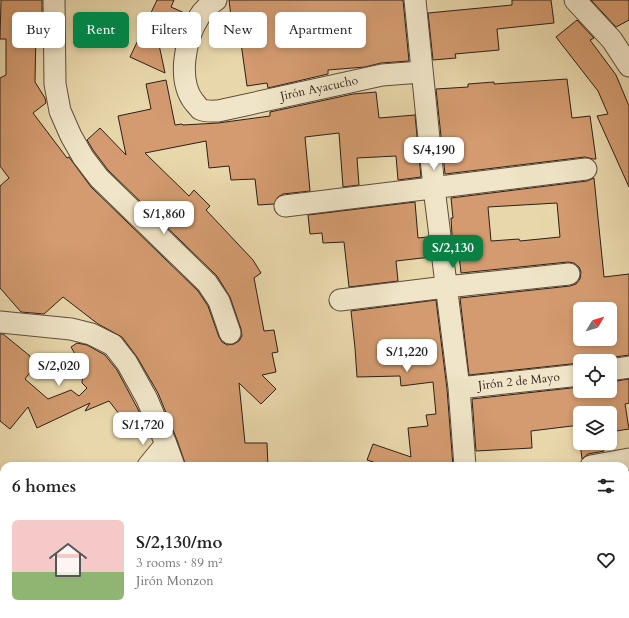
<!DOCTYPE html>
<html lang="en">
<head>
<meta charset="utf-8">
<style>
	:root { --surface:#fff; --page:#f6f6f6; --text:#222; --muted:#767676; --line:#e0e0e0; --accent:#0b8043 }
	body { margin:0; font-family:Cardo,serif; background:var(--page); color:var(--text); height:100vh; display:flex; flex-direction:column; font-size:15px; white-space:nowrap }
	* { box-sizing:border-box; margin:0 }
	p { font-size:13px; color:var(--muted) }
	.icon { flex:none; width:22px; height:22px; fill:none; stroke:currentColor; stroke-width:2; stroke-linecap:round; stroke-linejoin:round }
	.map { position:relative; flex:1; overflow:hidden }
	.side { position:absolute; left:0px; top:462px; width:629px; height:156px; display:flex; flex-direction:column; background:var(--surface); border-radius:12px 12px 0 0; box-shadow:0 2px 6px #0003 }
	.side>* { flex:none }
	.top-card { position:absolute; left:12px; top:12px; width:400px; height:36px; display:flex; gap:8px }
	.needle { width:26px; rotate:52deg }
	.fabs { position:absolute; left:573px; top:302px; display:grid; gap:8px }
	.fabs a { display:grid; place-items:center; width:44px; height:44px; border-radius:6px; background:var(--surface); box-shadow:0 2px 6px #0003; font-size:20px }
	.price { position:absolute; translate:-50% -34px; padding:0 9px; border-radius:8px; background:#fff; color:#222; font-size:13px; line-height:26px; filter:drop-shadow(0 1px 2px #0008) }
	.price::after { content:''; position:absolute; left:50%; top:24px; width:12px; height:9px; margin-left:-6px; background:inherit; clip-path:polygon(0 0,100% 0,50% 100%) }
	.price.current { background:var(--accent); color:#fff }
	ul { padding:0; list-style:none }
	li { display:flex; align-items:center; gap:12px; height:100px; padding:0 12px }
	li+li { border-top:1px solid var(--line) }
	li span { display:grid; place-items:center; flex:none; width:112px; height:80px; border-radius:6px; color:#555 }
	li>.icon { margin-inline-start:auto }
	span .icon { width:48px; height:48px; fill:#fffc; stroke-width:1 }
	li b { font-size:17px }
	h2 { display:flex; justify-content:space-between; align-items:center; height:48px; padding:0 12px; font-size:17px }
	.pill { padding:0 14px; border-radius:6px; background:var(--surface); box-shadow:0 2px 6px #0003; font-size:14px; line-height:36px }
	.pill.current { background:var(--accent); color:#fff }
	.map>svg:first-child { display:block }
	.building { fill:#d39b6f; stroke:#2d1f16; fill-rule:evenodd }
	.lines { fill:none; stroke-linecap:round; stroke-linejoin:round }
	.minor-casing { stroke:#5c4d3b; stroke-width:23 }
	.minor { stroke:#f0e5c8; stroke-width:21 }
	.labels { text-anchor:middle; stroke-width:3; stroke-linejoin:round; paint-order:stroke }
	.street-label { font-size:12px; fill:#2d1f16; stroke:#f0e5c8 }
</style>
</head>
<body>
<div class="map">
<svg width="629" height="618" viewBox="0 0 629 618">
	<rect width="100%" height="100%" fill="#e8d7ab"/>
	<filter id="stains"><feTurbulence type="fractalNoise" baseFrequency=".005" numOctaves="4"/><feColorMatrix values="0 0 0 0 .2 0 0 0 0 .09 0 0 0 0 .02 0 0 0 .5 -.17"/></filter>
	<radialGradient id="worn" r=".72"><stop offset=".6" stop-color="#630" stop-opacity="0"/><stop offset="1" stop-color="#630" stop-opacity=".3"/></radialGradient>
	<path class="building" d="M 1,0 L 42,0 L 42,27 L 36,27 L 35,82 L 45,98 L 46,103 L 33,113 L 67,158 L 69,157 L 91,187 L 198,291 L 208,306 L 219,337 L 222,342 L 227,345 L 234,344 L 239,341 L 242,336 L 241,329 L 230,297 L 217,276 L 108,170 L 93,150 L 87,140 L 100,128 L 126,155 L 118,116 L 151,109 L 146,84 L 166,80 L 175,125 L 182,124 L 183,125 L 218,123 L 270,116 L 270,112 L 353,94 L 376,92 L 379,118 L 415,115 L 421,177 L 398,180 L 396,156 L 357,158 L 359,185 L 343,187 L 339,133 L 305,137 L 310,191 L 283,194 L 278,197 L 274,204 L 258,205 L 255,179 L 231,180 L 229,166 L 209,168 L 206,141 L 145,153 L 189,196 L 194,190 L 210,206 L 206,210 L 253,260 L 261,273 L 254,278 L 264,331 L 274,330 L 278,352 L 272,353 L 276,372 L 262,375 L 276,389 L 261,404 L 239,383 L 245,443 L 267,443 L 268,466 L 186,466 L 177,440 L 158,393 L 137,357 L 122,337 L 98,324 L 63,297 L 44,314 L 21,312 L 0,288 L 0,186 L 9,178 L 0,166 L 0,78 L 6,75 L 6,39 L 0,39 Z
		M 157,0 L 174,0 L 171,7 L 187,14 L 179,32 L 175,48 L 158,40 L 165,73 L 130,57 Z
		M 229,0 L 403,0 L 409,61 L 381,63 L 365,67 L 328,70 L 328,74 L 268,88 L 267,83 L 247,86 L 241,43 L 234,43 Z
		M 512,0 L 551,0 L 554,23 L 497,29 L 499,50 L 455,54 L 456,58 L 433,60 L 428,13 L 512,5 Z
		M 591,0 L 629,0 L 629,20 L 616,27 Z
		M 577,20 L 594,38 L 590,40 L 616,75 L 629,106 L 629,187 L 597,116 L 608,114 L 598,91 L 556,37 Z
		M 567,79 L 572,118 L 590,116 L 596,159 L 593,159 L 585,157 L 445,174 L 436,89 L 468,87 L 468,84 L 494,82 L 494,84 Z
		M 594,178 L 604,277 L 629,274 L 629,355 L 608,358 L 602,361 L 580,361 L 580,363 L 469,375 L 460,298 L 570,286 L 576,284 L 580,279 L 581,272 L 579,267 L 574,263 L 568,262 L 461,273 L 459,255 L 454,255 L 452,235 L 451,218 L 453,218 L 451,198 L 587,181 ZM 557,203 L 560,237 L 520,241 L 519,239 L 491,241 L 488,207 ZM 610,305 L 610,339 L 580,339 L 580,306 Z
		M 415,202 L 418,238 L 428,237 L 431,257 L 396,261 L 398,281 L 349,287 L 344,242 L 323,243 L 322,233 L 310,234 L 308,215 Z
		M 436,300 L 447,389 L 453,466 L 385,466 L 367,460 L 373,444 L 411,457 L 408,428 L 428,426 L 426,415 L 436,414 L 433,382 L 401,386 L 400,376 L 357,377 L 355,348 L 351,311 Z
		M 0,334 L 3,334 L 30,356 L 31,371 L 25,379 L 48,399 L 71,390 L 79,396 L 87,388 L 82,383 L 83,368 L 71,347 L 77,343 L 87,345 L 105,355 L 117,370 L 140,413 L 127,424 L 109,401 L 85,411 L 90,403 L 37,428 L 28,407 L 10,429 L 0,421 Z
		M 629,379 L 629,403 L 625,404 L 629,429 L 610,432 L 610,413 L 580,413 L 580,425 L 531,431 L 532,448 L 476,451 L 472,399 L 580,387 L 580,391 L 610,391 L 610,382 Z
		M 580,443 L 602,443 L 604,451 L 588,454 L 582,459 Z"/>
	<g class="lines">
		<g class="minor-casing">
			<path id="minor" d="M 54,0 L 55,84 L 60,111 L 71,136 L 83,157 L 99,178 L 207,283 L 219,301 L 230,333
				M 216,0 C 209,5 203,10 199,17 C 185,39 177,80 194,102 C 196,104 198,107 200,109 C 206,112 213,111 218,111 L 382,75 L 421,72
				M 415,0 L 434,188 L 459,388 L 465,466
				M 575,0 L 612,40 L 629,66
				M 285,206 L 586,169
				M 340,300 L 446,287 L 569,274
				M 0,322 L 71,329 L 91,334 L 113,345 L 127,363 L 147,399 L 166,444 L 174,466
				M 610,370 L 629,367
				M 459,388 L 580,375
				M 148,466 L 166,444
				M 591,466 L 629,459
				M 201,614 L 201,618
				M 477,614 L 478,618
				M 279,618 L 279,616 L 297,614"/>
		</g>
		<use href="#minor" class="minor"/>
	</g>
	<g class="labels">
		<g class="street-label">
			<text transform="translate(319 88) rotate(-12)" y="4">Jirón Ayacucho</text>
			<text transform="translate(519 381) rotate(-6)" y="4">Jirón 2 de Mayo</text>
		</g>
	</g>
	<rect width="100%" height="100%" filter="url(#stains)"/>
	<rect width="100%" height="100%" fill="url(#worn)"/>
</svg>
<div class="fabs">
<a><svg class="needle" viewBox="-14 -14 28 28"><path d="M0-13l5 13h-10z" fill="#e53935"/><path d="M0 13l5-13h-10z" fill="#767676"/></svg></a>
<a><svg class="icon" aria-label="locate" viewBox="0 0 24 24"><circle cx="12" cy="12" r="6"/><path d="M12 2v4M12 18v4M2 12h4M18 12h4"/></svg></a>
<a><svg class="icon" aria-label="layers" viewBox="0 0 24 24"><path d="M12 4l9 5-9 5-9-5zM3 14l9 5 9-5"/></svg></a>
</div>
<b class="price" style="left:434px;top:171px">S/4,190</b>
<b class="price" style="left:164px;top:235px">S/1,860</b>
<b class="price current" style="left:453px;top:269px">S/2,130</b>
<b class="price" style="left:407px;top:373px">S/1,220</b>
<b class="price" style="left:59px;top:387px">S/2,020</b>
<b class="price" style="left:143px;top:446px">S/1,720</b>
<div class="top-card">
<a class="pill">Buy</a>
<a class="pill current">Rent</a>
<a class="pill">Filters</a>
<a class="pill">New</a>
<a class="pill">Apartment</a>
</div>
<section class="side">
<h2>6 homes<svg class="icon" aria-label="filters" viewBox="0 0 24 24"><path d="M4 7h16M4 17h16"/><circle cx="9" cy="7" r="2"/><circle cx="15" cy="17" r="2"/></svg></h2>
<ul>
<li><span style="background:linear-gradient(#f6c9c9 65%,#8fb573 0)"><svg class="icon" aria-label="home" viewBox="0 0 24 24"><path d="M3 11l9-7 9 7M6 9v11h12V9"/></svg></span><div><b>S/2,130/mo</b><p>3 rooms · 89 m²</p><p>Jirón Monzon</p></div><svg class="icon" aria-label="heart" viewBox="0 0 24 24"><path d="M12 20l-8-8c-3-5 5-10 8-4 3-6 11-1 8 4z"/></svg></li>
</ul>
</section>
</div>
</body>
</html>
